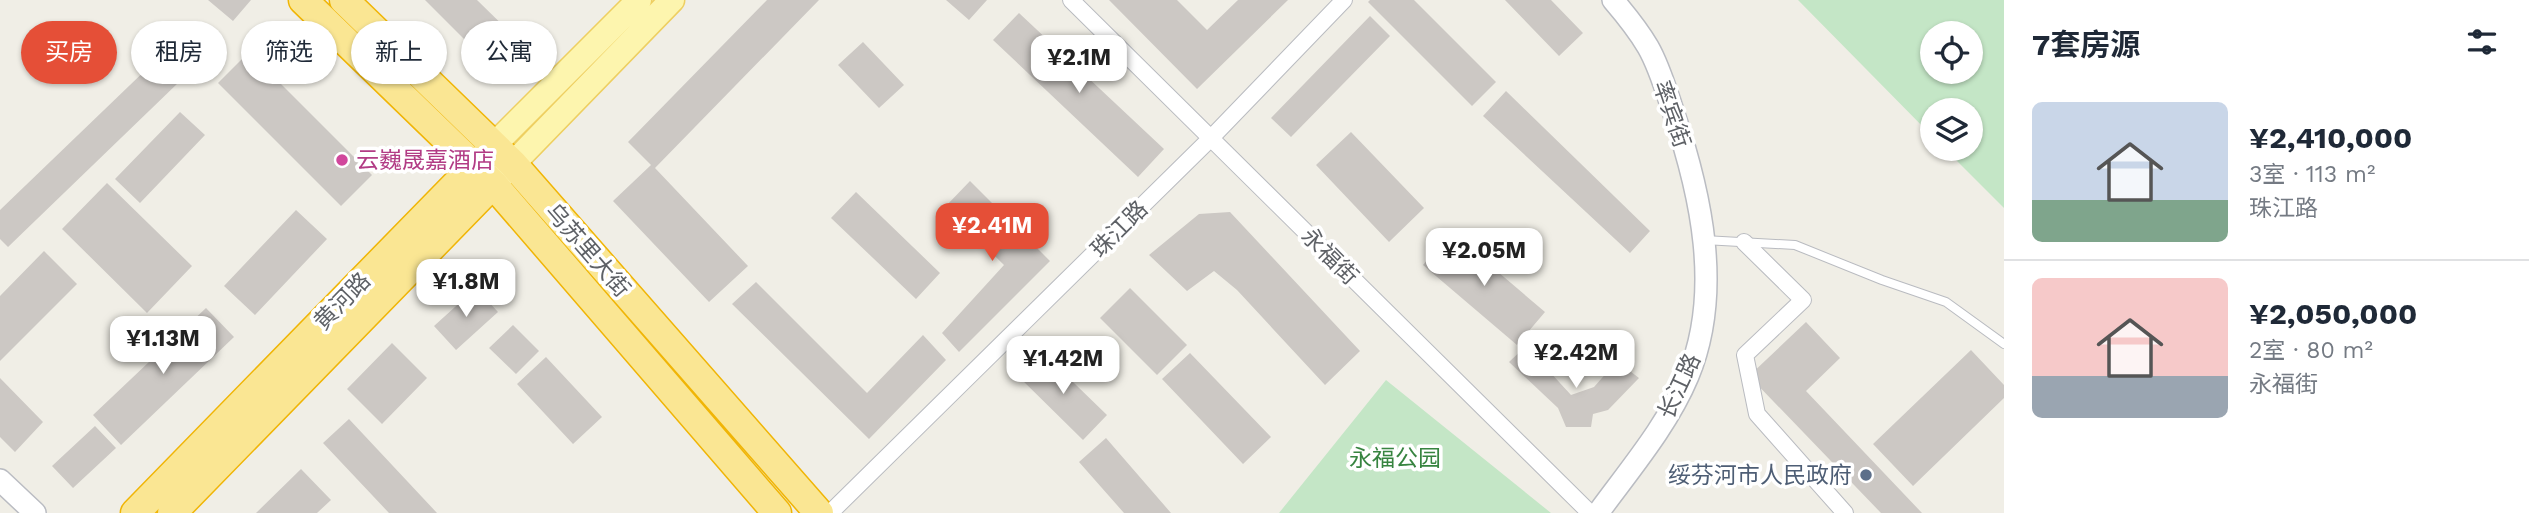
<!DOCTYPE html>
<html lang="zh">
<head>
<meta charset="utf-8">
<style>
	:root { --surface:#fff; --page:#f6f6f7; --text:#1f2937; --muted:#747a83; --line:#e0e1e3; --accent:#e54f37 }
	body { margin:0; font-family:"Work Sans","Noto Sans SC",sans-serif; background:var(--page); color:var(--text); height:100vh; display:flex; flex-direction:column; font-size:26px; white-space:nowrap }
	* { box-sizing:border-box; margin:0 }
	p { font-size:23px; color:var(--muted) }
	.icon { flex:none; width:38px; height:38px; fill:none; stroke:currentColor; stroke-width:2; stroke-linecap:round; stroke-linejoin:round }
	.map { position:relative; flex:1; overflow:hidden }
	.panel { display:flex; flex-direction:column; background:var(--surface); width:525px }
	.panel>* { flex:none }
	.hud { position:absolute; left:21px; top:21px; width:665px; height:63px; display:flex; gap:14px }
	.controls { position:absolute; left:1920px; top:21px; display:grid; gap:14px }
	.controls a { display:grid; place-items:center; width:63px; height:63px; border-radius:50%; background:var(--surface); box-shadow:0 2px 5px #0004; font-size:35px }
	.price { position:absolute; translate:-50% -60px; padding:0 16px; border-radius:14px; background:#fff; color:#222; font-size:23px; line-height:46px; filter:drop-shadow(0 2px 4px #0008) }
	.price::after { content:''; position:absolute; left:50%; top:42px; width:21px; height:16px; margin-left:-10px; background:inherit; clip-path:polygon(0 0,100% 0,50% 100%) }
	.price.on { background:var(--accent); color:#fff }
	ul { padding:0; list-style:none }
	li { display:flex; align-items:center; gap:21px; height:175px; padding:0 28px }
	li+li { border-top:2px solid var(--line) }
	li span { display:grid; place-items:center; flex:none; width:196px; height:140px; border-radius:10px; color:#555 }
	li>.icon { margin-inline-start:auto }
	span .icon { width:84px; height:84px; fill:#fffc; stroke-width:1 }
	li b { font-size:30px }
	h2 { display:flex; justify-content:space-between; align-items:center; height:84px; padding:0 28px; font-size:30px }
	.tag { padding:0 24px; border-radius:32px; background:var(--surface); box-shadow:0 2px 5px #0004; font-size:24px; line-height:63px }
	.tag.on { background:var(--accent); color:#fff }
	main { display:flex; flex:1; min-height:0 }
	.map>svg:first-child { display:block }
	.green { fill:#c4e6c6; fill-rule:evenodd }
	.building { fill:#ccc8c4 }
	.lines { fill:none; stroke-linecap:round; stroke-linejoin:round }
	.lane-casing { stroke:#b9bbc0; stroke-width:10 }
	.street-casing { stroke:#b9bbc0; stroke-width:18 }
	.secondary-casing { stroke:#babcc2; stroke-width:24 }
	.primary-casing { stroke:#eecf61; stroke-width:27 }
	.highway-casing { stroke:#f0b506; stroke-width:31 }
	.lane { stroke:#fff; stroke-width:8 }
	.street { stroke:#fff; stroke-width:16 }
	.secondary { stroke:#fff; stroke-width:21 }
	.primary { stroke:#fdf5ae; stroke-width:24 }
	.highway { stroke:#fae693; stroke-width:28 }
	.hotel-dot { fill:#d1479c; stroke:#fff; stroke-width:2.5 }
	.service-dot { fill:#5c6f8a; stroke:#fff; stroke-width:2.5 }
	.labels { text-anchor:middle; stroke-width:7; stroke-linejoin:round; paint-order:stroke }
	.street-label { font-size:23px; fill:#5e6166; stroke:#fff }
	.hotel-label { font-size:23px; fill:#b23c85; stroke:#fff; text-anchor:start }
	.park-label { font-size:23px; fill:#378440; stroke:#fff }
	.service-label { font-size:23px; fill:#4e5e75; stroke:#fff; text-anchor:end }
</style>
</head>
<body>
<main>
<div class="map">
<svg width="2004" height="513" viewBox="0 0 2004 513">
	<rect width="100%" height="100%" fill="#f0eee6"/>
	<path class="green" d="M 1798,0 L 2004,0 L 2004,208 L 1945,149 L 1970,149 L 1970,110 L 1932,110 L 1932,136 ZM 1932,33 L 1970,33 L 1970,72 L 1932,72 Z
		M 1386,380 L 1551,513 L 1279,513 Z"/>
	<path class="building" d="M 208,0 L 251,0 L 233,21 Z
		M 425,0 L 477,0 L 525,47 L 498,73 Z
		M 767,0 L 819,0 L 655,168 L 748,266 L 709,302 L 613,201 L 651,165 L 628,142 Z
		M 946,0 L 987,0 L 969,20 Z
		M 1109,0 L 1177,0 L 1207,30 L 1238,0 L 1288,0 L 1197,89 Z
		M 1370,0 L 1414,0 L 1496,82 L 1472,106 L 1368,2 Z
		M 1505,0 L 1551,0 L 1583,33 L 1559,56 Z
		M 1019,13 L 1164,149 L 1138,177 L 993,40 Z
		M 1370,16 L 1390,36 L 1291,137 L 1271,118 Z
		M 863,42 L 904,85 L 879,108 L 838,65 Z
		M 249,52 L 372,175 L 341,206 L 218,83 Z
		M 156,60 L 178,83 L 8,247 L 0,239 L 0,210 Z
		M 1506,91 L 1650,231 L 1630,253 L 1483,116 Z
		M 180,112 L 205,135 L 140,203 L 115,179 Z
		M 1351,132 L 1424,208 L 1389,242 L 1316,165 Z
		M 970,181 L 1050,261 L 959,352 L 942,333 L 1004,265 L 945,207 Z
		M 107,183 L 192,266 L 147,313 L 62,229 Z
		M 856,192 L 940,273 L 916,299 L 831,218 Z
		M 296,210 L 327,239 L 255,315 L 224,286 Z
		M 1230,212 L 1360,351 L 1325,385 L 1237,290 L 1214,271 L 1187,291 L 1149,255 L 1199,214 Z
		M 1451,232 L 1545,312 L 1517,345 L 1423,265 Z
		M 44,251 L 77,284 L 0,361 L 0,296 Z
		M 756,282 L 867,393 L 923,335 L 946,360 L 869,439 L 732,304 Z
		M 476,288 L 498,312 L 456,350 L 434,326 Z
		M 1130,288 L 1187,345 L 1157,375 L 1100,318 Z
		M 206,308 L 234,337 L 121,445 L 93,415 Z
		M 1806,322 L 1840,358 L 1806,391 L 1922,513 L 1881,513 L 1749,376 Z
		M 513,325 L 539,351 L 516,374 L 489,348 Z
		M 392,343 L 427,378 L 382,424 L 347,389 Z
		M 1526,346 L 1571,395 L 1594,387 L 1617,361 L 1639,378 L 1608,410 L 1593,414 L 1591,427 L 1566,427 L 1558,408 L 1509,362 Z
		M 1971,350 L 2004,385 L 2004,398 L 1913,486 L 1873,444 Z
		M 1042,352 L 1107,415 L 1083,440 L 1018,376 Z
		M 1190,353 L 1271,437 L 1243,464 L 1162,379 Z
		M 546,357 L 602,417 L 573,444 L 517,384 Z
		M 0,378 L 43,422 L 15,452 L 0,437 Z
		M 349,419 L 437,513 L 389,513 L 323,443 Z
		M 95,426 L 116,448 L 73,488 L 52,466 Z
		M 1106,438 L 1171,513 L 1124,513 L 1079,462 Z
		M 301,469 L 331,500 L 317,513 L 256,513 Z"/>
	<g class="lines">
		<g class="lane-casing">
			<path id="lane" d="M 1704,240 L 1795,245 L 1882,280 L 1946,302 L 2004,344"/>
		</g>
		<g class="street-casing">
			<path id="street" d="M 1071,0 L 1590,513
				M 1744,242 L 1803,300 L 1745,355 L 1757,414 L 1845,513
				M 830,513 L 1211,138 L 1344,0"/>
		</g>
		<g class="secondary-casing">
			<path id="secondary" d="M 0,480 L 35,513
				M 1598,513 C 1630,469 1667,426 1688,376 C 1723,292 1701,194 1673,111 C 1666,90 1659,66 1648,47 C 1638,30 1625,14 1613,0"/>
		</g>
		<g class="primary-casing">
			<path id="primary" d="M 481,158 L 639,0
				M 499,178 L 672,0"/>
		</g>
		<g class="highway-casing">
			<path id="highway" d="M 303,0 L 493,184 L 777,513
				M 344,0 L 513,164 L 819,513
				M 135,513 L 475,165
				M 172,513 L 493,184"/>
		</g>
		<use href="#lane" class="lane"/>
		<use href="#street" class="street"/>
		<use href="#secondary" class="secondary"/>
		<use href="#primary" class="primary"/>
		<use href="#highway" class="highway"/>
	</g>
	<circle class="hotel-dot" cx="342" cy="160" r="7"/>
	<circle class="service-dot" cx="1866" cy="475" r="7"/>
	<g class="labels">
		<g class="street-label">
			<text transform="translate(1672 114) rotate(71)" y="8">率宾街</text>
			<text transform="translate(1119 229) rotate(-45)" y="8">珠江路</text>
			<text transform="translate(588 250) rotate(49)" y="8">乌苏里大街</text>
			<text transform="translate(1330 256) rotate(45)" y="8">永福街</text>
			<text transform="translate(342 301) rotate(-46)" y="8">黄河路</text>
			<text transform="translate(1679 386) rotate(-65)" y="8">长江路</text>
		</g>
		<g class="hotel-label">
			<text x="356" y="168">云巍晟嘉酒店</text>
		</g>
		<g class="park-label">
			<text x="1395" y="466">永福公园</text>
		</g>
		<g class="service-label">
			<text x="1852" y="483">绥芬河市人民政府</text>
		</g>
	</g>
</svg>
<div class="controls">
<a><svg class="icon" aria-label="locate" viewBox="0 0 24 24"><circle cx="12" cy="12" r="6"/><path d="M12 2v4M12 18v4M2 12h4M18 12h4"/></svg></a>
<a><svg class="icon" aria-label="layers" viewBox="0 0 24 24"><path d="M12 4l9 5-9 5-9-5zM3 14l9 5 9-5"/></svg></a>
</div>
<b class="price" style="left:1079px;top:95px">¥2.1M</b>
<b class="price on" style="left:992px;top:263px">¥2.41M</b>
<b class="price" style="left:1484px;top:288px">¥2.05M</b>
<b class="price" style="left:466px;top:319px">¥1.8M</b>
<b class="price" style="left:163px;top:376px">¥1.13M</b>
<b class="price" style="left:1576px;top:390px">¥2.42M</b>
<b class="price" style="left:1063px;top:396px">¥1.42M</b>
<div class="hud">
<a class="tag on">买房</a>
<a class="tag">租房</a>
<a class="tag">筛选</a>
<a class="tag">新上</a>
<a class="tag">公寓</a>
</div>
</div>
<section class="panel">
<h2>7套房源<svg class="icon" aria-label="filters" viewBox="0 0 24 24"><path d="M4 7h16M4 17h16"/><circle cx="9" cy="7" r="2"/><circle cx="15" cy="17" r="2"/></svg></h2>
<ul>
<li><span style="background:linear-gradient(#c9d6e8 70%,#7fa58c 0)"><svg class="icon" aria-label="home" viewBox="0 0 24 24"><path d="M3 11l9-7 9 7M6 9v11h12V9"/></svg></span><div><b>¥2,410,000</b><p>3室 · 113 m²</p><p>珠江路</p></div></li>
<li><span style="background:linear-gradient(#f6c9c9 70%,#9aa5b1 0)"><svg class="icon" aria-label="home" viewBox="0 0 24 24"><path d="M3 11l9-7 9 7M6 9v11h12V9"/></svg></span><div><b>¥2,050,000</b><p>2室 · 80 m²</p><p>永福街</p></div></li>
</ul>
</section>
</main>
</body>
</html>
